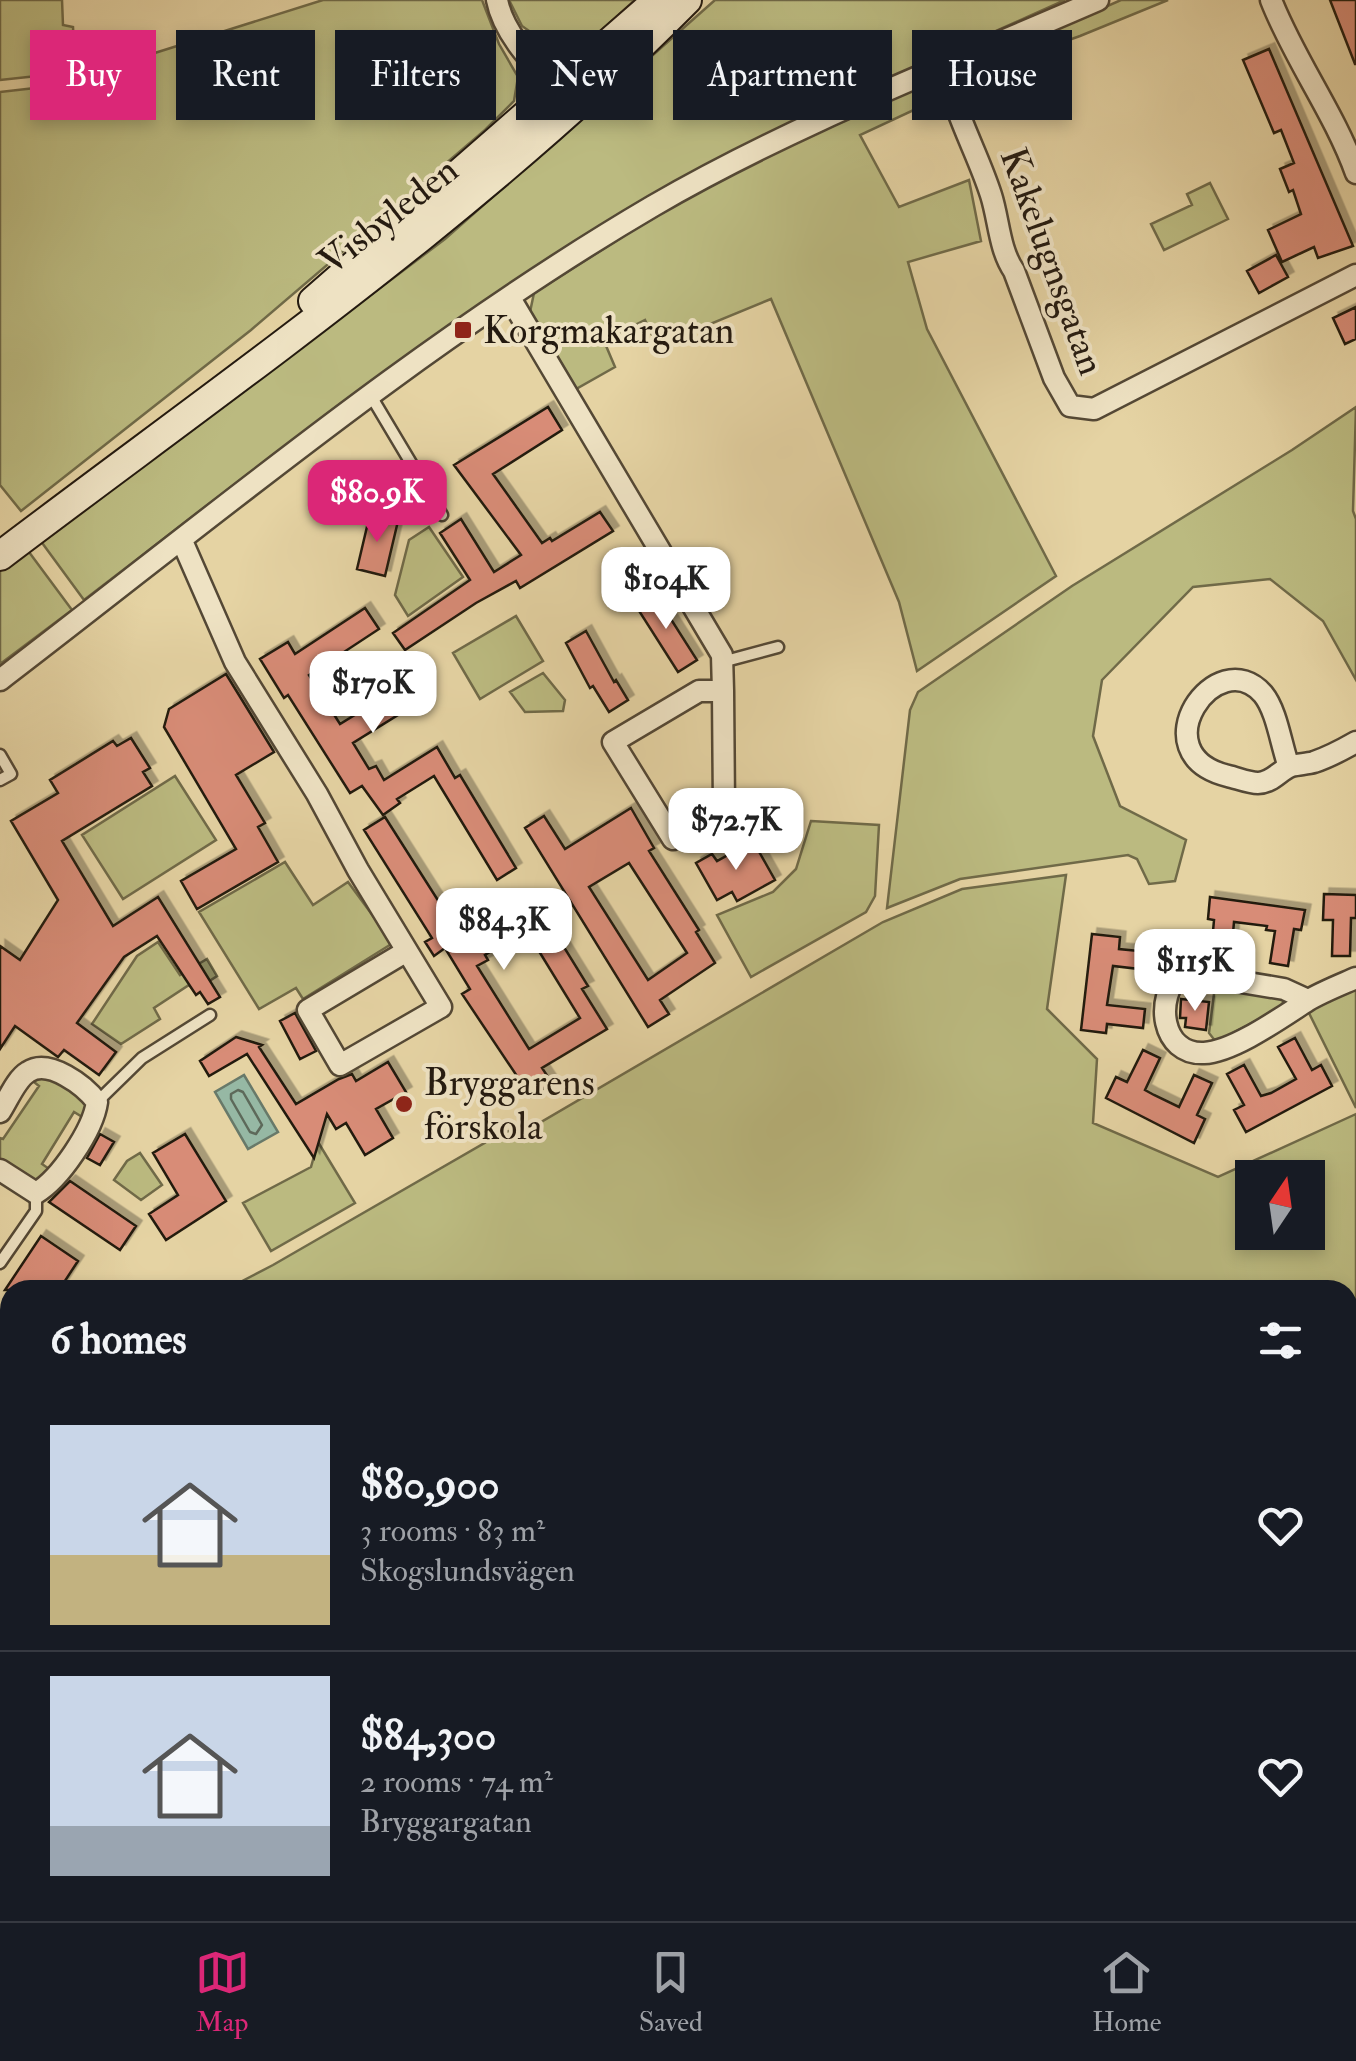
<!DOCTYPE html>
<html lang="en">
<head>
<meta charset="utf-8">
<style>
	:root { --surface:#171b24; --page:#20242c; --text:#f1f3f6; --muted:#9ea1a6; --line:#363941; --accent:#db2777 }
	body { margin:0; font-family:"IM FELL Double Pica",serif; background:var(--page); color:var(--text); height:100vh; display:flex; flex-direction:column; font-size:38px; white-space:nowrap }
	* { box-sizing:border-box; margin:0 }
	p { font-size:32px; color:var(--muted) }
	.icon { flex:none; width:55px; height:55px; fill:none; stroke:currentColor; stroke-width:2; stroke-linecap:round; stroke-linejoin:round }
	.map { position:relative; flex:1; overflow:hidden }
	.drawer { position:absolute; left:0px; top:1280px; width:1358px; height:642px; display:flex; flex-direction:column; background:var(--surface); border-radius:30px 30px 0 0; box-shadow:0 5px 15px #0003 }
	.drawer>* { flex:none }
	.guide { position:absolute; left:30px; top:30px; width:1298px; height:90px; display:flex; gap:20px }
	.needle { width:65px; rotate:13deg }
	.fabs { position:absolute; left:1235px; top:1160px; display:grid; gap:20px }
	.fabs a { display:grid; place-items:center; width:90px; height:90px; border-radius:0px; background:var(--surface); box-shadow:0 5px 15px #0003; font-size:50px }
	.price { position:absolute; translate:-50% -85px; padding:0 22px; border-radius:20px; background:#fff; color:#222; font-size:32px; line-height:65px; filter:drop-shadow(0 2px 5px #0008) }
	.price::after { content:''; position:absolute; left:50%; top:60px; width:30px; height:22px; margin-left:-15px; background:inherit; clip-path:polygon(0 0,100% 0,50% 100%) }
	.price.selected { background:var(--accent); color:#fff }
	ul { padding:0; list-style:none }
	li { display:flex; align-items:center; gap:30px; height:250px; padding:0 50px }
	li+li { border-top:2px solid var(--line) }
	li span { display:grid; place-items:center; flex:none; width:280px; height:200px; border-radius:0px; color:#555 }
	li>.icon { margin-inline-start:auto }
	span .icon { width:120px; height:120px; fill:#fffc; stroke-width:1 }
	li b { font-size:42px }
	h2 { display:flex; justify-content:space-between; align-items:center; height:120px; padding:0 50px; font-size:42px }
	.chip { padding:0 35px; border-radius:0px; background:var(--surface); box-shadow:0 5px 15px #0003; font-size:35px; line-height:90px }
	.chip.selected { background:var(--accent); color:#fff }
	.tab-bar { display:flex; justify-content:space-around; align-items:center; height:140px; border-top:2px solid var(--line); background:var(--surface); font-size:28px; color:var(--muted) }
	.tab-bar a { display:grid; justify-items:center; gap:5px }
	.tab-bar .selected { color:var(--accent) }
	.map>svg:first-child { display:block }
	.green { fill:#bbba80; stroke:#706a48; stroke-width:2.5; fill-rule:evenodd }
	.water { fill:#96b8a4; stroke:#687969; stroke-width:2.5 }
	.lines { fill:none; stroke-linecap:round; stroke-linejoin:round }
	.shore { stroke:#5d695a; stroke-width:2.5 }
	.building { fill:#d88c77; stroke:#241a10; stroke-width:2.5; fill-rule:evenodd; filter:url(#shadow) }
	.lane-casing { stroke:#544835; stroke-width:15 }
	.street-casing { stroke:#544835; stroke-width:25 }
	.secondary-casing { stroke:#241a10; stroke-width:32 }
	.lane { stroke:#eee2c3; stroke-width:10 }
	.street { stroke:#eee2c3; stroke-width:20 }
	.secondary { stroke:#eee2c3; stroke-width:28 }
	.poi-dot { fill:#8f2418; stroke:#eee2c3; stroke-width:4 }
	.labels { text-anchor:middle; stroke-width:8; stroke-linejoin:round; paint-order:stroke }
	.street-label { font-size:38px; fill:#241a10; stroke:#eee2c3 }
	.poi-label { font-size:38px; fill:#241a10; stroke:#eee2c3; text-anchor:start }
</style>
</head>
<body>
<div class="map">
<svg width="1356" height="1921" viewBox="0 0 1356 1921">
	<defs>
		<filter id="shadow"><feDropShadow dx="5.5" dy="-5.5" stdDeviation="0" flood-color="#0004"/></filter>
	</defs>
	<rect width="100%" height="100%" fill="#e5d3a3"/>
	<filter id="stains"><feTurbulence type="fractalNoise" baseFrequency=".002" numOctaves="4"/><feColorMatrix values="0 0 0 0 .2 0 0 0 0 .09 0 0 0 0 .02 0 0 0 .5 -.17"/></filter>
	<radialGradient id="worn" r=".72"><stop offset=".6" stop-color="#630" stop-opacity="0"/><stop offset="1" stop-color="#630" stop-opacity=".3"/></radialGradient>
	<path class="green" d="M 0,0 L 62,0 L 63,25 L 73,27 L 75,66 L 37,76 L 0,80 Z
		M 323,0 L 482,0 L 499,44 L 518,77 L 514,101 L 485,130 L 251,330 L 21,511 L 0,485 L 0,92 L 35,88 L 123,63 Z
		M 509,0 L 635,0 L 583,47 L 556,50 L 522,26 Z
		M 715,0 L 1065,0 C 926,63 786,121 654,196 C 451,311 269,459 84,600 L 40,540 L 172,445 L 445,239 Z
		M 1121,0 L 1168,0 L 1080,36 L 963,78 L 967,68 Z
		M 925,84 L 942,86 L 931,102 L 860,135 L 899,207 L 969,180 L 981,241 L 908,262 L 927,329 L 1056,576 L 917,671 L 899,602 L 771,299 L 657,346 L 645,320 L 604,341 L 615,367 L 576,389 L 530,312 L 534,293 L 655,216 L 769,155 Z
		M 1210,183 L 1228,219 L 1164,250 L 1151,224 L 1192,205 L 1187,194 Z
		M 1356,407 L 1353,511 L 1356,519 L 1356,680 L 1323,621 L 1270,579 L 1193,587 L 1102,680 L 1093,736 L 1120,806 L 1186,840 L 1175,881 L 1149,884 L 1137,859 L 1128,855 L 960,879 L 887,908 L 910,710 L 918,692 L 1072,586 L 1292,450 Z
		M 429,527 L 463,577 L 408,616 L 395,595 L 409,540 Z
		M 26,548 L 72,610 L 0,664 L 0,569 Z
		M 516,616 L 543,661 L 480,699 L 453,653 Z
		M 543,673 L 565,700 L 563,711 L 525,712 L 510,692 Z
		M 175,776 L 216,840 L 123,899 L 82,835 Z
		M 811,821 L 879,825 L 875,896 L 866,912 L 751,977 L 717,915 L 773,892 L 796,869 Z
		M 285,862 L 313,905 L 348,882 L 393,943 L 303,999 L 296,988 L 259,1009 L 199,912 Z
		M 1066,875 L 1047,1009 L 1097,1059 L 1093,1123 L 1218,1177 L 1356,1114 L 1356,1297 L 1348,1312 L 1348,1290 L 225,1290 L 273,1265 L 502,1133 L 541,1122 L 883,922 L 962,889 ZM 1252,1178 L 1308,1178 L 1308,1232 L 1252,1232 Z
		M 158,942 L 180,975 L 207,959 L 217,976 L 194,991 L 189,985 L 154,1008 L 160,1019 L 121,1044 L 92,1024 L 137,956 Z
		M 1215,986 L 1279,994 L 1285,1000 L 1278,1009 L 1216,1042 L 1209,1033 Z
		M 1356,988 L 1356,1108 L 1307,1009 Z
		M 29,1078 L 51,1078 L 87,1102 L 84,1118 L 74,1112 L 42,1164 L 52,1171 L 41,1180 L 33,1179 L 0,1161 L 0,1138 L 3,1139 L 39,1086 Z
		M 318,1142 L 355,1203 L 271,1251 L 243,1203 L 311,1167 Z
		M 140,1153 L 162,1185 L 141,1200 L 114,1180 L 127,1161 Z
		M 10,1493 L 10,1900 L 0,1905 L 0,1507 Z
		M 1356,1852 L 1356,1921 L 1308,1921 L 1305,1913 L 1348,1912 L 1348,1856 Z
		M 921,1912 L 929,1921 L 35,1921 L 30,1913 Z
		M 1169,1912 L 1283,1913 L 1287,1921 L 1146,1921 Z"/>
	<path class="water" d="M 244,1075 L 278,1132 L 248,1149 L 215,1092 Z"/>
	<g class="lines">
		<path class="shore" d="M 238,1090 L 243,1092 L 262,1125 L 256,1134 L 250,1132 L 231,1099 L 231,1094 Z"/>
	</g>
	<path class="building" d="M 1330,0 L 1356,0 L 1356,64 L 1355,64 Z
		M 1269,49 L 1353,246 L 1318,258 L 1314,247 L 1282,262 L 1268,230 L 1301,214 L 1293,190 L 1289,192 L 1280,169 L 1294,163 L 1281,130 L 1274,133 L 1243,60 Z
		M 1276,255 L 1288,277 L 1259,293 L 1247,271 Z
		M 1356,307 L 1356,339 L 1345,344 L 1333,318 Z
		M 548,407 L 562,430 L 493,474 L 542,543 L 550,538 L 552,541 L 600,512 L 613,531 L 520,588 L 516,581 L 476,603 L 405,650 L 393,633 L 470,580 L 440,533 L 461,519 L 494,572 L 521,555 L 454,465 Z
		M 370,514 L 398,521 L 385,576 L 357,569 Z
		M 653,591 L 697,660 L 678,672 L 634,603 Z
		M 365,608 L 379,629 L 309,675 L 340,724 L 402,686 L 414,705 L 353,743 L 369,769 L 376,766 L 384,780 L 437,747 L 455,778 L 460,775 L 516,868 L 497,880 L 434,776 L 397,799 L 400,803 L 383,815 L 362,786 L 350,793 L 288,695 L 284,698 L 260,659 L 288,642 L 295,654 Z
		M 586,631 L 614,682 L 616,680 L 628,700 L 609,712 L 593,686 L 590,688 L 566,643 Z
		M 226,674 L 274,752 L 236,775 L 265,823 L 258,827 L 278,862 L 197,909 L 181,881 L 236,849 L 164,727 L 169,709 Z
		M 131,738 L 150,768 L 143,772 L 152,786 L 62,841 L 113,926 L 158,897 L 220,997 L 208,1004 L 200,992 L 196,995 L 157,936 L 124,957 L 77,1023 L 116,1052 L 99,1075 L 64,1050 L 58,1057 L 15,1026 L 0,1049 L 0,946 L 20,960 L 58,900 L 11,821 L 58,793 L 50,780 L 113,741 L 117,746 Z
		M 631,808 L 654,848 L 649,851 L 699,930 L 696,932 L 715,963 L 660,1000 L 669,1014 L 648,1027 L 525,828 L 544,816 L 565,849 ZM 629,863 L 687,953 L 648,980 L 589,887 Z
		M 385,817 L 453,924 L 463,918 L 474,935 L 529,900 L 554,941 L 559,939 L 588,986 L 582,989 L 607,1029 L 542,1068 L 552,1083 L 531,1097 L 462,994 L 470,989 L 445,948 L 434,956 L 425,942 L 432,938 L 364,830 ZM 526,930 L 580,1018 L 529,1049 L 477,966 L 488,960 L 485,955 Z
		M 753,841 L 775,880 L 737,901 L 732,892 L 717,900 L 696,863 L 712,854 L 717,861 Z
		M 1324,894 L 1356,895 L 1356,918 L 1351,918 L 1350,956 L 1332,956 L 1333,920 L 1323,920 Z
		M 1210,897 L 1305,910 L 1301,930 L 1294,929 L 1288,966 L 1270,963 L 1275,931 L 1266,930 L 1267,926 L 1234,922 L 1231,956 L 1211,954 L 1214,920 L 1208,919 Z
		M 1092,934 L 1120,937 L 1119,949 L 1150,952 L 1148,970 L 1113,966 L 1107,1005 L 1145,1009 L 1143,1028 L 1107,1024 L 1106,1033 L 1081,1030 Z
		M 1181,999 L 1209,1002 L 1206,1030 L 1185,1027 L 1186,1018 L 1180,1018 Z
		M 295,1013 L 316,1051 L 300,1059 L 280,1021 Z
		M 236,1037 L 262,1045 L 259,1047 L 296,1104 L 339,1079 L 352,1074 L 356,1081 L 388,1062 L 406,1092 L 376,1109 L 393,1138 L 365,1155 L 346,1123 L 336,1129 L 327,1114 L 314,1158 L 247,1054 L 209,1076 L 200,1061 Z
		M 1295,1038 L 1312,1070 L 1321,1065 L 1332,1086 L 1246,1132 L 1234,1110 L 1244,1105 L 1227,1074 L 1244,1065 L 1261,1096 L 1271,1093 L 1296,1079 L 1278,1047 Z
		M 1143,1050 L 1160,1058 L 1145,1090 L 1154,1095 L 1179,1107 L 1194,1075 L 1212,1083 L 1197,1115 L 1205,1119 L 1194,1143 L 1106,1098 L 1116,1077 L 1127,1082 Z
		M 100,1134 L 114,1142 L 100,1165 L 87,1158 Z
		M 185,1134 L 226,1201 L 166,1240 L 149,1214 L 178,1195 L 153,1153 Z
		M 70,1181 L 136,1226 L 120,1250 L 49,1202 Z
		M 41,1236 L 78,1261 L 59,1290 L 5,1290 Z"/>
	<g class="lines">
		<g class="lane-casing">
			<path id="lane" d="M 371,396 L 442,515
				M 722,662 L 778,647
				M 0,755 L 11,774 L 0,780
				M 97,1102 L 142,1058 L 210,1015
				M 0,1263 L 36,1211 L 36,1193"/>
		</g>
		<g class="street-casing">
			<path id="street" d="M 497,0 C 504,37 539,69 563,96
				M 1271,0 C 1295,61 1334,112 1356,173
				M 946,67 C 953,112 977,151 991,195 C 999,220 999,249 1014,271 L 1054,378 L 1070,406 L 1094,409 L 1356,275
				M 510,298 L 722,655 L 723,691 L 699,691 L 613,742 L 673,839 L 724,808 L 723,691
				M 182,541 L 235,662 L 317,794 L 358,870 L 441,1007 L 340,1065 L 308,1010 L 407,951
				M 0,680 C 213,517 421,342 653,206 C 794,124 949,65 1098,0
				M 1289,767 C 1281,745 1277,711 1263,694 C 1217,641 1138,754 1228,776 C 1237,778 1249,783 1258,783 C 1272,783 1280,770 1291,766 C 1299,764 1307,764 1314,762 C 1329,757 1342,750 1356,742
				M 1308,1000 L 1284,989 L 1181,972 C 1154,998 1161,1055 1204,1053 C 1233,1052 1282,1017 1307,1001 C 1322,992 1340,985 1356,978
				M 0,1112 C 8,1100 16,1079 28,1072 C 49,1058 85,1086 97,1102 C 93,1130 60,1179 36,1193 L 0,1170
				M 1348,1445 L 1356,1452
				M 1348,1751 L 1356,1747
				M 1292,1912 L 1296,1921"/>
		</g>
		<g class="secondary-casing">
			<path id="secondary" d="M 313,301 L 658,0
				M 0,556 C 235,378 479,210 687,0"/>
		</g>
		<use href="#lane" class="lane"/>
		<use href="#street" class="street"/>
		<use href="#secondary" class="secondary"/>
	</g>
	<g class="poi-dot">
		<rect x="453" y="320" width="20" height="20" rx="5"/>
		<circle cx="404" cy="1104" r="10"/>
	</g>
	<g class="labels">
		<g class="street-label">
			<text transform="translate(388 215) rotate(-38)" y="13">Visbyleden</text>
			<text transform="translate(1053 261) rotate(70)" y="13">Kakelugnsgatan</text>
		</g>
		<g class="poi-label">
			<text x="483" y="343">Korgmakargatan</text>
			<text x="424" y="1095">Bryggarens<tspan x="424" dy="44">förskola</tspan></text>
		</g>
	</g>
	<rect width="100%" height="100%" filter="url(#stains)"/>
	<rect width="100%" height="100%" fill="url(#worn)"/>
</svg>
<div class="fabs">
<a><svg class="needle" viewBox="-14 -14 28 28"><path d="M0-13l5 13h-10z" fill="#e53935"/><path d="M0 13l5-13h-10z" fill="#9ea1a6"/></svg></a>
</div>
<b class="price selected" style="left:377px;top:545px">$80.9K</b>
<b class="price" style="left:666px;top:632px">$104K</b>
<b class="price" style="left:373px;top:736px">$170K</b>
<b class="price" style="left:736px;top:873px">$72.7K</b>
<b class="price" style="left:504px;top:973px">$84.3K</b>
<b class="price" style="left:1195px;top:1014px">$115K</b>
<div class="guide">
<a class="chip selected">Buy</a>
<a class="chip">Rent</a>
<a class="chip">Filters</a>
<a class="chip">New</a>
<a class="chip">Apartment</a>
<a class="chip">House</a>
</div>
<section class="drawer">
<h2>6 homes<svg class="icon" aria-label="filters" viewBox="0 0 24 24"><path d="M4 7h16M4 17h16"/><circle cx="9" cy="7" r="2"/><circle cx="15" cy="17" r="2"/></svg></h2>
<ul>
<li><span style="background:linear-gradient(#c9d6e8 65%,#c2b280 0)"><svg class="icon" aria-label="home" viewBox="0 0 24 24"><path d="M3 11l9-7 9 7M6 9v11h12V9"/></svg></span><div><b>$80,900</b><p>3 rooms · 83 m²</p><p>Skogslundsvägen</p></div><svg class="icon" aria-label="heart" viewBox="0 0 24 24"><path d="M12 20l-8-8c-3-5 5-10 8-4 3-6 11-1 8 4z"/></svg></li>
<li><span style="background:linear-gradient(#c9d6e8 75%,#9aa5b1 0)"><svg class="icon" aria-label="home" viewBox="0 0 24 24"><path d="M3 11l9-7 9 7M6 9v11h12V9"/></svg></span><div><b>$84,300</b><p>2 rooms · 74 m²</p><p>Bryggargatan</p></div><svg class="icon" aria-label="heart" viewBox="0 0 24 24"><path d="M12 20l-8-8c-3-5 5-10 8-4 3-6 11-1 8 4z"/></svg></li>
</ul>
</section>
</div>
<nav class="tab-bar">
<a class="selected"><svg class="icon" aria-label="map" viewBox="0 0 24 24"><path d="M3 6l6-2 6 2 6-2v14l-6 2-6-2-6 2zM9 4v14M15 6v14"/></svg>Map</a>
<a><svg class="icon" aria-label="saved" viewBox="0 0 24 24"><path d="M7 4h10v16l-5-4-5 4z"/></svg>Saved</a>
<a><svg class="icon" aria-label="home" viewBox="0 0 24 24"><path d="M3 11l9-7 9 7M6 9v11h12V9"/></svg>Home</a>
</nav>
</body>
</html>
